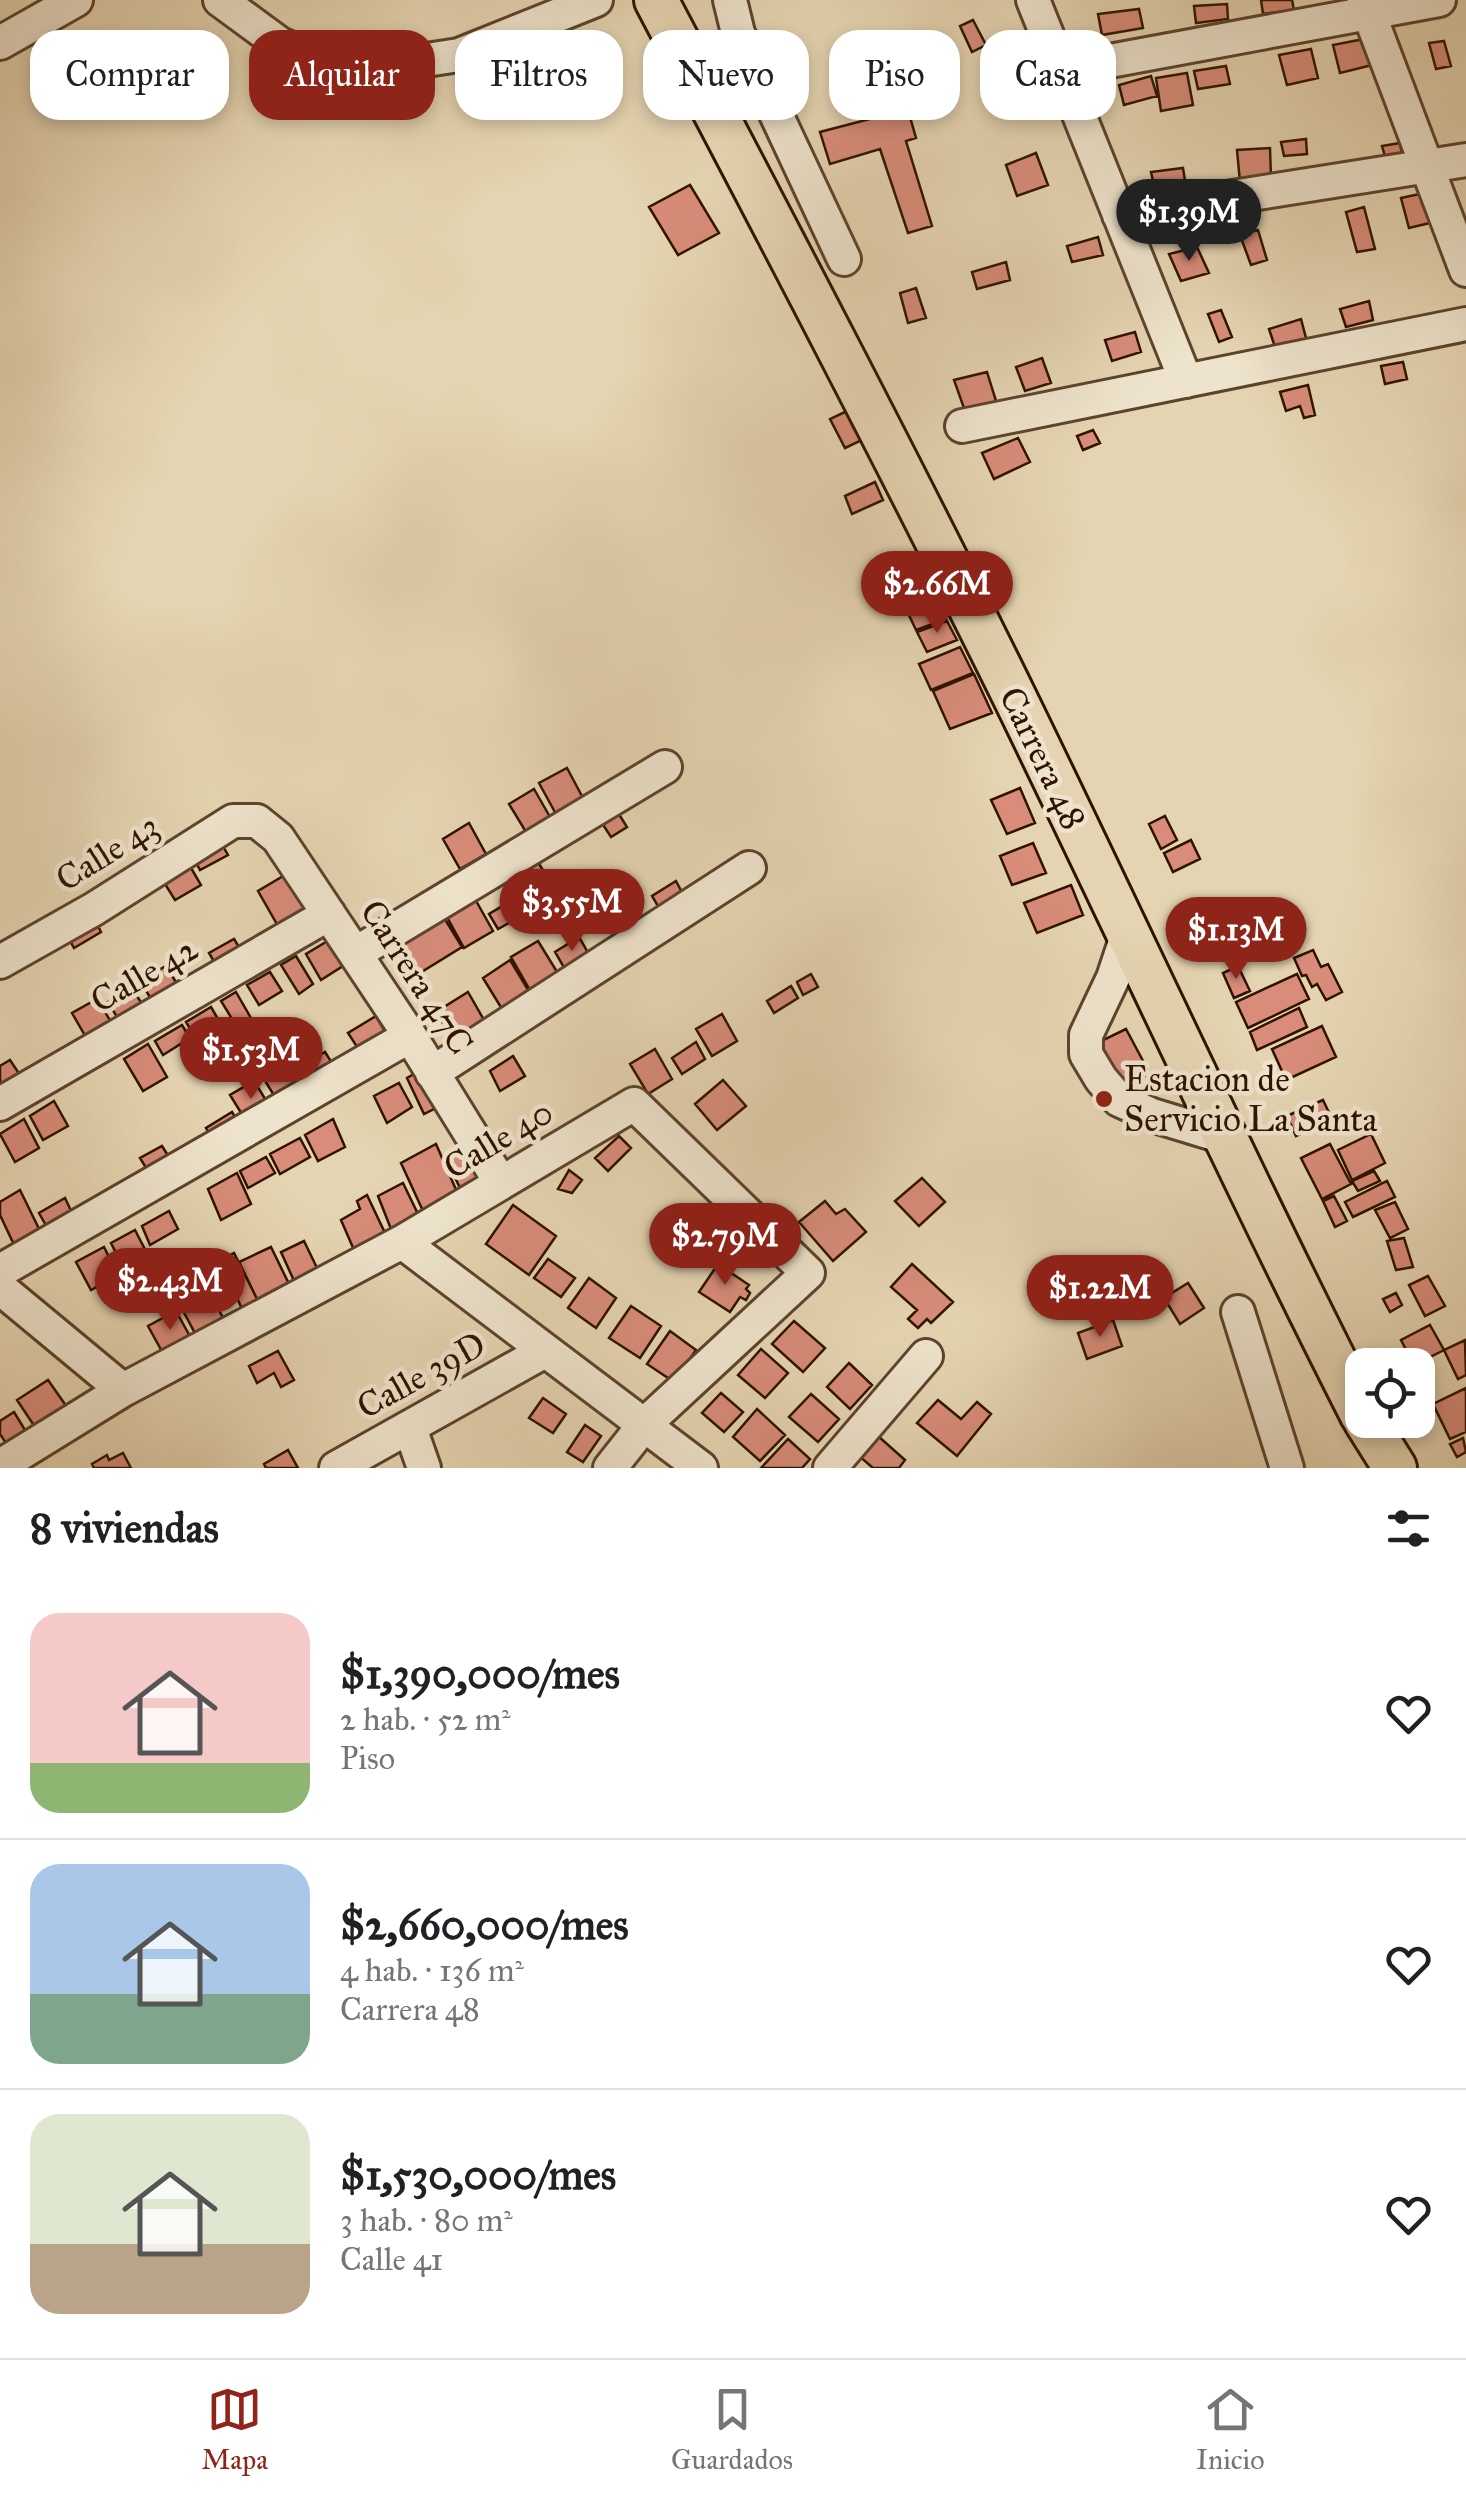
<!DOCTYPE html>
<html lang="es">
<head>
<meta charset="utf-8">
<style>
	:root { --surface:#fff; --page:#f2f2f2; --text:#202124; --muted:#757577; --line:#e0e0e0; --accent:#8f2418 }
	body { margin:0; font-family:"IM FELL Great Primer",serif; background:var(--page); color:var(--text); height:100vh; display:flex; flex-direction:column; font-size:38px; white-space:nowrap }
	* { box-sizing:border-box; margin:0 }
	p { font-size:32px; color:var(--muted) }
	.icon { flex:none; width:55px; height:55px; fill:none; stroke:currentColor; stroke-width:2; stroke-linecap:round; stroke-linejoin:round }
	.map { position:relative; height:1468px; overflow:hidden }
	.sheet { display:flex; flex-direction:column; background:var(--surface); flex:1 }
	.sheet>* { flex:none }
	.guide { position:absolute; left:30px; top:30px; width:1408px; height:90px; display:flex; gap:20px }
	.fabs { position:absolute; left:1345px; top:1348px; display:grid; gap:20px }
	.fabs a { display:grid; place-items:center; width:90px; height:90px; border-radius:20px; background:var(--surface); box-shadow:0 5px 15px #0003; font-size:50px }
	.price { position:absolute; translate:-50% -85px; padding:0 22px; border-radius:35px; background:var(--accent); color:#fff; font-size:32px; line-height:65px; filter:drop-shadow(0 2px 5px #0008) }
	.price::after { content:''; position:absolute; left:50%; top:60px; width:30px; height:22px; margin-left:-15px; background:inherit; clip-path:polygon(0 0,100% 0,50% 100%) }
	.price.on { background:#222; color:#fff }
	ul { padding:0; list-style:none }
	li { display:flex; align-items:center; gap:30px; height:250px; padding:0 30px }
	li+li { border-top:2px solid var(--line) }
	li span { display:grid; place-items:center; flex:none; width:280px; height:200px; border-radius:30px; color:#555 }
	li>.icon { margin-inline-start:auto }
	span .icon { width:120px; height:120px; fill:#fffc; stroke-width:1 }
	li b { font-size:42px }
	h2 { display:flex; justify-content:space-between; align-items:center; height:120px; padding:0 30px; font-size:42px }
	.tag { padding:0 35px; border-radius:30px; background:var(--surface); box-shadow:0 5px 15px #0003; font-size:35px; line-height:90px }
	.tag.on { background:var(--accent); color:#fff }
	.dock { display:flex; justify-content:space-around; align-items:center; height:140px; border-top:2px solid var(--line); background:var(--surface); font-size:28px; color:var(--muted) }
	.dock a { display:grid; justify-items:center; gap:5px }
	.dock .on { color:var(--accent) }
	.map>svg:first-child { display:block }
	.building { fill:#d88c79; stroke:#2f1300; stroke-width:2.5 }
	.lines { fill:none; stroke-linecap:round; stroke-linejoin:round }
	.minor-casing { stroke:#5c432c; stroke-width:38 }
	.major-casing { stroke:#2f1300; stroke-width:48 }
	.minor { stroke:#eee3cc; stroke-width:32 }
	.major { stroke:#e5d4b1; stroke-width:42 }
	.poi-dot { fill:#8f2418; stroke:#eee3cc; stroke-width:4 }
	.labels { text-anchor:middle; stroke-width:9; stroke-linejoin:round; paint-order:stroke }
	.street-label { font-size:35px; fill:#2f1300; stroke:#eee3cc }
	.poi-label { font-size:35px; fill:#2f1300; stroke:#eee3cc; text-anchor:start }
</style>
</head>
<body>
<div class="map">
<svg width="1466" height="1468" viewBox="0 0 1466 1468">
	<rect width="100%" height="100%" fill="#e5d4b1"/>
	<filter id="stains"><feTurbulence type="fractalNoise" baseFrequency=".002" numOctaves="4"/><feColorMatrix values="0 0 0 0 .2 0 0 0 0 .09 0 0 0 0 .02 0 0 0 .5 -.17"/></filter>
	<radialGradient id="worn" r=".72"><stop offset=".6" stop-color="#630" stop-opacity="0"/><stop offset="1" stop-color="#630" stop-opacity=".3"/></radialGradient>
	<path class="building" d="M 1261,0 L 1292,0 L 1294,10 L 1263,14 Z
		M 1227,4 L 1228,19 L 1196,23 L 1194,6 Z
		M 1139,9 L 1143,28 L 1102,35 L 1098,14 Z
		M 973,20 L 986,45 L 972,52 L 960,26 Z
		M 1369,38 L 1376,64 L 1340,73 L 1333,45 Z
		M 1444,41 L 1451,66 L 1436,69 L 1429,43 Z
		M 921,48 L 927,67 L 895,77 L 887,59 Z
		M 1311,49 L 1318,78 L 1287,85 L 1279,55 Z
		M 1226,66 L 1230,84 L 1198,89 L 1194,71 Z
		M 1187,73 L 1193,105 L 1161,111 L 1156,78 Z
		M 1151,76 L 1157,96 L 1124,105 L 1119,85 Z
		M 906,103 L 916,138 L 906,141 L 932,226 L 908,233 L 880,149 L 830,164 L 820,132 L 870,119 L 868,114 Z
		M 1306,139 L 1307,154 L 1284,156 L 1281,142 Z
		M 1400,143 L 1403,160 L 1387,163 L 1382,146 Z
		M 1270,148 L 1271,178 L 1240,182 L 1237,150 Z
		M 1036,153 L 1048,185 L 1017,196 L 1006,165 Z
		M 1183,168 L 1186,187 L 1155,190 L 1151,172 Z
		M 690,185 L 719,233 L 678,255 L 649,207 Z
		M 1429,192 L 1438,221 L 1409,228 L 1401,198 Z
		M 1364,207 L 1375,249 L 1357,252 L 1346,212 Z
		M 1258,230 L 1267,260 L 1251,265 L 1240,235 Z
		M 1098,237 L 1103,255 L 1072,262 L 1067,246 Z
		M 1197,247 L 1209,273 L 1181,281 L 1169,254 Z
		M 1006,262 L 1010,280 L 977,289 L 972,272 Z
		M 916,288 L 926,318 L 908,323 L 900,293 Z
		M 1369,301 L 1373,320 L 1346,327 L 1340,309 Z
		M 1221,310 L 1232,337 L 1219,342 L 1208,314 Z
		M 1301,319 L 1306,338 L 1275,347 L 1269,329 Z
		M 1135,332 L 1141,352 L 1112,361 L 1105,340 Z
		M 1042,358 L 1051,383 L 1025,391 L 1016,367 Z
		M 1403,362 L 1407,379 L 1385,384 L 1381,366 Z
		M 987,372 L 996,401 L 965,411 L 954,380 Z
		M 1308,385 L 1315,415 L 1304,418 L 1300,406 L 1286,411 L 1280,392 Z
		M 847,411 L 862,440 L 845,448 L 830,419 Z
		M 1093,430 L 1100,443 L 1083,450 L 1077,436 Z
		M 1018,438 L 1030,462 L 994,479 L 982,453 Z
		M 875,482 L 883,500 L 852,514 L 845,496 Z
		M 928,581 L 946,619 L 916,630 L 905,607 L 901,609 L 894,594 Z
		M 947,621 L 957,640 L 927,652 L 917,632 Z
		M 960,647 L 973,673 L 931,690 L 919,664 Z
		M 974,674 L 992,713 L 950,729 L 933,691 Z
		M 567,768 L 583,798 L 556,814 L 539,783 Z
		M 1020,788 L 1035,823 L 1007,834 L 991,800 Z
		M 534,789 L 550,817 L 526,832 L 509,804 Z
		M 617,811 L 627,827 L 611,837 L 600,820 Z
		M 1165,816 L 1177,840 L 1161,849 L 1149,824 Z
		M 469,823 L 486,854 L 460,869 L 443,839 Z
		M 1191,840 L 1200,859 L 1173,872 L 1164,853 Z
		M 220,841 L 228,855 L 200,870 L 193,857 Z
		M 1033,843 L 1046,873 L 1012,885 L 1000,856 Z
		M 536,859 L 551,883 L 522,899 L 508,876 Z
		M 187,861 L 201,885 L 175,900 L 160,876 Z
		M 285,875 L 309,917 L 282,933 L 258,891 Z
		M 676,881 L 685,898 L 662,913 L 652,896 Z
		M 1071,885 L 1083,915 L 1037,933 L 1024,903 Z
		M 516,898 L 525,914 L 498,929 L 489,914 Z
		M 475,899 L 493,931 L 464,948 L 447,917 Z
		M 93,916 L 101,932 L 74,948 L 65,932 Z
		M 443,916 L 462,947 L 415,976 L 396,944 Z
		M 579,937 L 590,956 L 566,971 L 555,952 Z
		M 234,939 L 244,955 L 219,970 L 209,953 Z
		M 331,939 L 346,964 L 321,980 L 306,954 Z
		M 538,941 L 559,975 L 531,992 L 511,957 Z
		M 1313,950 L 1321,967 L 1328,964 L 1342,992 L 1326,1000 L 1317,984 L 1312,987 L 1306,975 L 1302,976 L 1294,958 Z
		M 296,956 L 313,984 L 299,994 L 281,965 Z
		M 510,960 L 530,993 L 502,1009 L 483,978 Z
		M 166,966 L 182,992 L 156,1007 L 140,981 Z
		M 1238,966 L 1250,991 L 1234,998 L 1223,973 Z
		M 270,972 L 282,991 L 259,1005 L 247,985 Z
		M 811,974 L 818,987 L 803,995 L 797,982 Z
		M 1297,974 L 1309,999 L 1248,1028 L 1236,1002 Z
		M 791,986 L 798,998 L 774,1013 L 767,1001 Z
		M 132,988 L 147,1012 L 123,1027 L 108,1002 Z
		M 236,992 L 259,1032 L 245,1040 L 221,1001 Z
		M 468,992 L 484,1020 L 453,1039 L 436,1012 Z
		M 97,999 L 116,1030 L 91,1046 L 72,1013 Z
		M 211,1007 L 233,1045 L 208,1059 L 186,1022 Z
		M 1299,1008 L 1307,1027 L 1257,1050 L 1250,1032 Z
		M 722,1014 L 737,1041 L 712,1056 L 696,1029 Z
		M 376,1016 L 390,1040 L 363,1056 L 348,1033 Z
		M 182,1025 L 190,1038 L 163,1055 L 155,1041 Z
		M 1322,1026 L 1336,1057 L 1286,1080 L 1272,1049 Z
		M 1126,1029 L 1150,1074 L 1121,1087 L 1097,1043 Z
		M 696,1042 L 705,1059 L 682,1074 L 672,1058 Z
		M 148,1044 L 167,1077 L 143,1091 L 124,1059 Z
		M 655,1049 L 672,1079 L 648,1094 L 630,1064 Z
		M 325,1052 L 337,1071 L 312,1086 L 299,1067 Z
		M 513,1056 L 525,1076 L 500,1091 L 490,1071 Z
		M 10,1060 L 26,1084 L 0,1100 L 0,1066 Z
		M 285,1062 L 304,1091 L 280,1105 L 262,1076 Z
		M 419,1071 L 438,1107 L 424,1114 L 407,1078 Z
		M 723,1080 L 746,1106 L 717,1130 L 695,1104 Z
		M 254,1081 L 272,1110 L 248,1124 L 230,1095 Z
		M 399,1083 L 412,1107 L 387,1123 L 374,1096 Z
		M 1323,1100 L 1332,1119 L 1296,1136 L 1287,1116 Z
		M 54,1101 L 68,1126 L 43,1140 L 30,1116 Z
		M 232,1112 L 242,1128 L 215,1144 L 206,1128 Z
		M 24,1119 L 39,1148 L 15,1162 L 0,1134 Z
		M 333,1119 L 345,1147 L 318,1161 L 305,1135 Z
		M 1371,1134 L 1385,1163 L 1352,1180 L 1338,1150 Z
		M 619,1136 L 631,1148 L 608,1171 L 595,1158 Z
		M 300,1138 L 310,1157 L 280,1174 L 270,1154 Z
		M 473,1142 L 488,1175 L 461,1190 L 445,1157 Z
		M 436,1144 L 457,1192 L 423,1211 L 401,1163 Z
		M 1330,1144 L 1351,1184 L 1322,1199 L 1301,1158 Z
		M 162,1146 L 176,1168 L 154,1181 L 140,1158 Z
		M 266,1157 L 275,1173 L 248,1188 L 240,1171 Z
		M 569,1170 L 582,1180 L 572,1193 L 558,1189 Z
		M 1374,1171 L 1380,1181 L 1358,1191 L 1352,1181 Z
		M 237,1173 L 251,1204 L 221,1220 L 208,1189 Z
		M 922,1178 L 945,1202 L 919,1226 L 895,1201 Z
		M 1387,1181 L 1395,1197 L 1353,1217 L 1345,1202 Z
		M 403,1183 L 418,1214 L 391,1229 L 378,1196 Z
		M 20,1190 L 43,1237 L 17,1251 L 0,1215 L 0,1202 Z
		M 367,1195 L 385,1233 L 354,1250 L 341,1220 L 360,1209 L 357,1201 Z
		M 1334,1196 L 1347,1221 L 1335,1227 L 1323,1201 Z
		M 65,1198 L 73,1215 L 48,1229 L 39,1213 Z
		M 825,1201 L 836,1214 L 845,1209 L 866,1232 L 833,1261 L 799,1222 Z
		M 1395,1202 L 1408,1229 L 1390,1238 L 1375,1210 Z
		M 513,1205 L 556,1236 L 529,1275 L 486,1244 Z
		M 169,1211 L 178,1229 L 150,1245 L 142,1226 Z
		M 135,1230 L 153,1265 L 128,1277 L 111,1243 Z
		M 1404,1238 L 1413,1267 L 1396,1270 L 1387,1241 Z
		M 304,1241 L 318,1270 L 295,1283 L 281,1252 Z
		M 104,1247 L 118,1275 L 91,1290 L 76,1262 Z
		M 271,1247 L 290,1286 L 259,1303 L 239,1262 Z
		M 234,1253 L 259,1303 L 243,1311 L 220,1261 Z
		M 548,1259 L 575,1278 L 561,1297 L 534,1278 Z
		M 718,1264 L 749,1285 L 746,1289 L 750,1293 L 746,1300 L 740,1297 L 730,1312 L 699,1292 Z
		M 912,1264 L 953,1302 L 931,1323 L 927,1319 L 918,1328 L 908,1319 L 917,1310 L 891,1287 Z
		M 1428,1276 L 1445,1306 L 1425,1316 L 1409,1285 Z
		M 589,1278 L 616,1298 L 596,1328 L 568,1308 Z
		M 1188,1283 L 1204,1308 L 1180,1324 L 1164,1298 Z
		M 209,1290 L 225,1322 L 197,1337 L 180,1305 Z
		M 1396,1293 L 1402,1305 L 1390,1312 L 1383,1299 Z
		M 631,1306 L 661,1326 L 640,1358 L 609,1338 Z
		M 176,1311 L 192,1340 L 164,1355 L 148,1326 Z
		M 1113,1320 L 1122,1346 L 1087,1359 L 1078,1333 Z
		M 794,1321 L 825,1348 L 803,1372 L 772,1344 Z
		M 1430,1325 L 1444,1350 L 1414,1365 L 1401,1340 Z
		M 670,1331 L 696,1350 L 674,1382 L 647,1364 Z
		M 1465,1340 L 1466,1375 L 1458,1379 L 1444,1350 Z
		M 761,1349 L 788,1373 L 765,1398 L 738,1375 Z
		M 278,1351 L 294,1380 L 281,1387 L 274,1373 L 257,1383 L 249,1366 Z
		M 849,1363 L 872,1385 L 850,1409 L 827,1387 Z
		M 48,1380 L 69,1410 L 37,1430 L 17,1400 Z
		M 1466,1388 L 1466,1432 L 1450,1439 L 1433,1404 Z
		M 721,1393 L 743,1412 L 724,1432 L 702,1413 Z
		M 811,1394 L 839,1419 L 818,1442 L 789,1417 Z
		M 543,1398 L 566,1414 L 553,1433 L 529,1418 Z
		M 938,1400 L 961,1419 L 977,1402 L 991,1414 L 957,1456 L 917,1423 Z
		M 757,1409 L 785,1435 L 760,1461 L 733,1437 Z
		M 14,1412 L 28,1435 L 9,1448 L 0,1434 L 0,1421 Z
		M 585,1425 L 601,1436 L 583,1462 L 567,1452 Z
		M 878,1436 L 905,1460 L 899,1468 L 873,1468 L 859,1456 Z
		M 1463,1438 L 1466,1452 L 1457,1457 L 1450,1444 Z
		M 788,1439 L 810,1459 L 802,1468 L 761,1468 Z
		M 288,1450 L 298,1468 L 266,1468 L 264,1464 Z
		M 123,1453 L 131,1468 L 94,1468 L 92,1464 L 107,1455 L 109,1460 Z"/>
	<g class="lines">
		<g class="minor-casing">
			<path id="minor" d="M 220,0 L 280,44 L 328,64 L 387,66 L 459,55 L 596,0
				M 730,0 L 738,33 L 844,259
				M 1033,0 L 1186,381
				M 1364,0 L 1466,270
				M 0,43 L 76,0
				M 1061,70 L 1439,0
				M 1119,215 L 1466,160
				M 962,426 L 1466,324
				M 1127,936 L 1113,978 L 1086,1035 L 1086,1054 L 1101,1079 L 1119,1100 L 1152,1115 L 1224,1137
				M 356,953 L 665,767
				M 0,962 L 94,909 L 233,821 L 257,821 L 278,838 L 410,1036 L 501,1183
				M 432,1073 L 749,868
				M 0,1104 L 329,914
				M 402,1242 L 701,1468
				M 0,1271 L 410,1036
				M 0,1288 L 123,1390
				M 1238,1312 L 1287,1468
				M 410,1428 L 424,1468
				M 0,1466 L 123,1390 L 402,1242 L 634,1104 L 808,1273 L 644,1425 L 610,1468
				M 336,1468 L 545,1351
				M 830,1468 L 926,1356"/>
		</g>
		<g class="major-casing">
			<path id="major" d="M 656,0 C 778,232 900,464 1016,700 C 1132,938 1242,1179 1362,1415
				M 1365,1420 L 1395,1468"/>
		</g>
		<use href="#minor" class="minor"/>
		<use href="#major" class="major"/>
	</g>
	<circle class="poi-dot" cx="1104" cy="1099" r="10"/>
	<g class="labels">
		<g class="street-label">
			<text transform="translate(1043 758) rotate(64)" y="12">Carrera 48</text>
			<text transform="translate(107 852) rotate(-32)" y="12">Calle 43</text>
			<text transform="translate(144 974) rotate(-30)" y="12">Calle 42</text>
			<text transform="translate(417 977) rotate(57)" y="12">Carrera 47C</text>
			<text transform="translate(498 1139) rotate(-31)" y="12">Calle 40</text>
			<text transform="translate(421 1375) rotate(-29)" y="12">Calle 39D</text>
		</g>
		<g class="poi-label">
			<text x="1124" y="1091">Estacion de<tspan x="1124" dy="40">Servicio La Santa</tspan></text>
		</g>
	</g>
	<rect width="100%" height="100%" filter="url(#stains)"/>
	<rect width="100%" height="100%" fill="url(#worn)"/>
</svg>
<div class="fabs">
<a><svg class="icon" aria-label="locate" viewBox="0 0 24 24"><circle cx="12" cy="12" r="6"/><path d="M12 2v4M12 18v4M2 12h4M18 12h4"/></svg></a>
</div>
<b class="price on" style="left:1189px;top:264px">$1.39M</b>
<b class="price" style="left:937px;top:636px">$2.66M</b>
<b class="price" style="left:572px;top:954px">$3.55M</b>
<b class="price" style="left:1236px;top:982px">$1.13M</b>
<b class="price" style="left:251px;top:1102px">$1.53M</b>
<b class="price" style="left:725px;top:1288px">$2.79M</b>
<b class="price" style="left:170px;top:1333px">$2.43M</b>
<b class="price" style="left:1100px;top:1340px">$1.22M</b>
<div class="guide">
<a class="tag">Comprar</a>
<a class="tag on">Alquilar</a>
<a class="tag">Filtros</a>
<a class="tag">Nuevo</a>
<a class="tag">Piso</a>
<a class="tag">Casa</a>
</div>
</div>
<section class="sheet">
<h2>8 viviendas<svg class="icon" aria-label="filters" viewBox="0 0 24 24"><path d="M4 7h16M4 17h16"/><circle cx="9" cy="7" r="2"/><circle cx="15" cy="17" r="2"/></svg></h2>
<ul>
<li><span style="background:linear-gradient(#f6c9c9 75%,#8fb573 0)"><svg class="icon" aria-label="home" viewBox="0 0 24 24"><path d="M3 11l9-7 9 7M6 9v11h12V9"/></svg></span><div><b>$1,390,000/mes</b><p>2 hab. · 52 m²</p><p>Piso</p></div><svg class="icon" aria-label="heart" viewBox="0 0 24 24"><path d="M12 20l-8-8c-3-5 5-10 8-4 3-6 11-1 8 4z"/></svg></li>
<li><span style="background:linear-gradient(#a9c7e8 65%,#7fa58c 0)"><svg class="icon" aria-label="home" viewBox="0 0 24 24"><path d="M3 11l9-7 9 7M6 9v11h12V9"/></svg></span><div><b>$2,660,000/mes</b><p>4 hab. · 136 m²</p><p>Carrera 48</p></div><svg class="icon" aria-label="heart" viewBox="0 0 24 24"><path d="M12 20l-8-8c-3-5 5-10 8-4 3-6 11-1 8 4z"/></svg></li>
<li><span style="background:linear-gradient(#dfe7d0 65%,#b9a48a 0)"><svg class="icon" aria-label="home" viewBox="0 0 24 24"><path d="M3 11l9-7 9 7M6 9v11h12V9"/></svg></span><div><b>$1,530,000/mes</b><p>3 hab. · 80 m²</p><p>Calle 41</p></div><svg class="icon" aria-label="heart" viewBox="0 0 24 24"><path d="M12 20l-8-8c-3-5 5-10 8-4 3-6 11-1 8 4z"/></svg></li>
</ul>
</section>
<nav class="dock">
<a class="on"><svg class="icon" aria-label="map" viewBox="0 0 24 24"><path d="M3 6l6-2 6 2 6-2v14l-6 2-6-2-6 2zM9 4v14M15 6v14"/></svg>Mapa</a>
<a><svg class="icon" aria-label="saved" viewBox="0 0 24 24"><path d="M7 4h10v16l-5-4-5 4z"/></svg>Guardados</a>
<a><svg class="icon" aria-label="home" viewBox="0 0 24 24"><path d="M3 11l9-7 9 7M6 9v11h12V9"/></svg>Inicio</a>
</nav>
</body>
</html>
